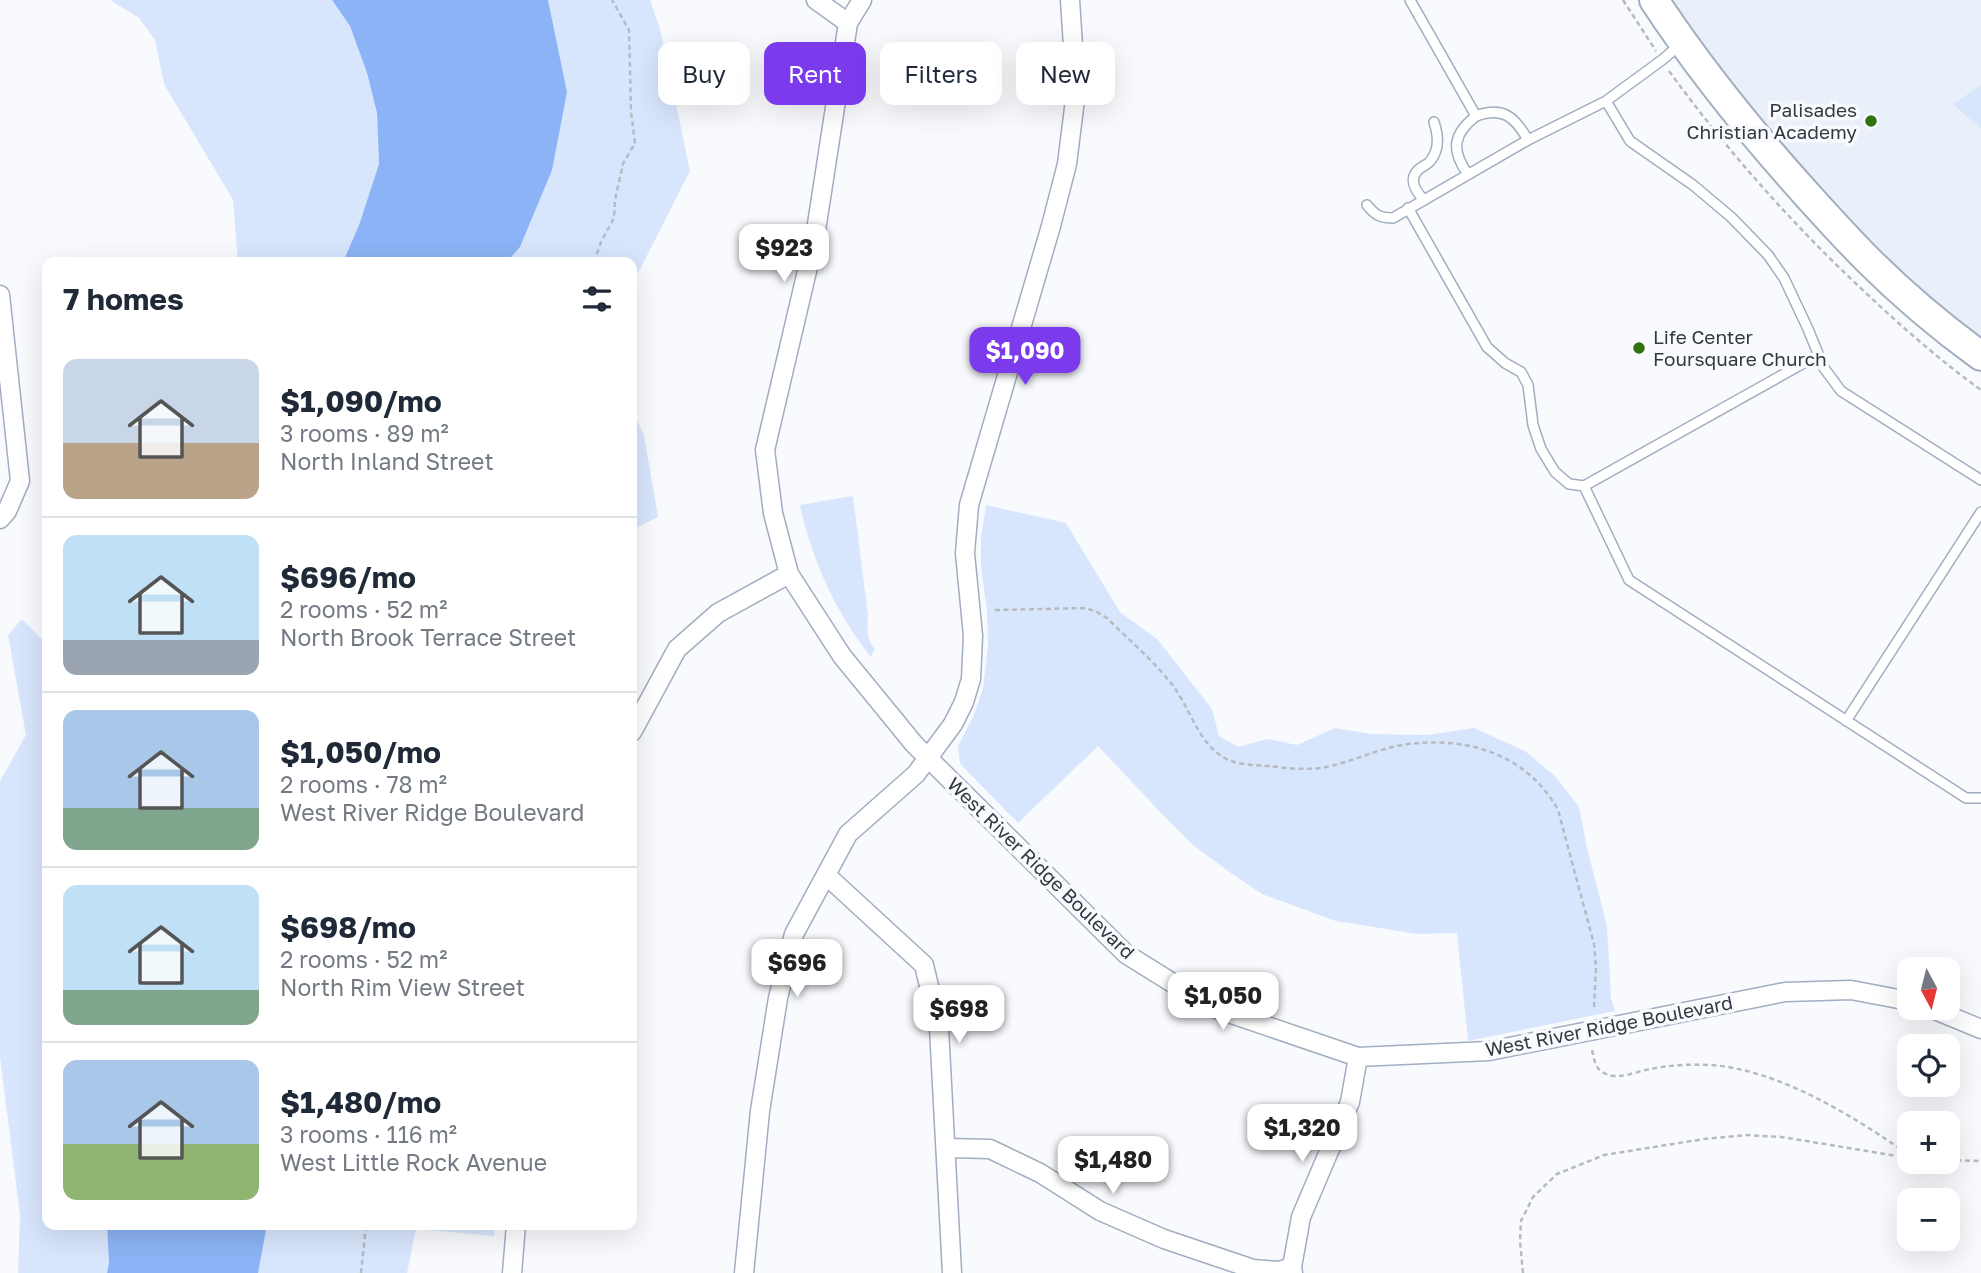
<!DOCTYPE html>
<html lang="en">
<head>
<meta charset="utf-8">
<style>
	:root { --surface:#fff; --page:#f2f2f3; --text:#1f2937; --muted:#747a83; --line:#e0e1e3; --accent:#7c3aed }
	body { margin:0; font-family:"Golos Text",sans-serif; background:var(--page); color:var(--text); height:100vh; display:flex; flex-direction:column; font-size:26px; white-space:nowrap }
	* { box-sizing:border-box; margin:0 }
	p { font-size:23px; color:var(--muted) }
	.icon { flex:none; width:38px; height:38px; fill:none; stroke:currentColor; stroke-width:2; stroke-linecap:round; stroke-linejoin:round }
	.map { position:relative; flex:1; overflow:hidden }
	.drawer { position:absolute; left:42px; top:257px; width:595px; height:973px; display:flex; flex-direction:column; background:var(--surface); border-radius:14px; box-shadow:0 7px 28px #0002 }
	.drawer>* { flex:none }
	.hud { position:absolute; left:658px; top:42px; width:665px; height:63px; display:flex; gap:14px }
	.needle { width:46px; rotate:173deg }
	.controls { position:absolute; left:1897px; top:957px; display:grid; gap:14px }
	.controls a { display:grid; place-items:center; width:63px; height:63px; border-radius:14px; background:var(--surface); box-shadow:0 7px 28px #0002; font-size:35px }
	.price { position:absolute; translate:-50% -60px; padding:0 16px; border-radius:14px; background:#fff; color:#222; font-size:23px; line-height:46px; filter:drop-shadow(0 2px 4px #0008) }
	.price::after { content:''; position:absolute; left:50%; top:42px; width:21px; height:16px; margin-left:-10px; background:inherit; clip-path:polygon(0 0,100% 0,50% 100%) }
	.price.selected { background:var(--accent); color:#fff }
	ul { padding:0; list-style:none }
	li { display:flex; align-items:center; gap:21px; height:175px; padding:0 21px }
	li+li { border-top:2px solid var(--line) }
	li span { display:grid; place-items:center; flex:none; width:196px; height:140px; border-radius:14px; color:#555 }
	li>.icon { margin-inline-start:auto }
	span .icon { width:84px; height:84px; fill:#fffc; stroke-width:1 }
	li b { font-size:30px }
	h2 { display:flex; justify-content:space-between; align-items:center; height:84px; padding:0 21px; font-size:30px }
	.tag { padding:0 24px; border-radius:14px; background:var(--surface); box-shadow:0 7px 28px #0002; font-size:24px; line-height:63px }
	.tag.selected { background:var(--accent); color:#fff }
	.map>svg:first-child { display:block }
	.built { fill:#e9f0fa }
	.green { fill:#d8e6fd }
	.water { fill:#8cb3f5 }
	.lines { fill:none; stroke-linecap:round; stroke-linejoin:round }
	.service-casing { stroke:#a1adc0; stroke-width:12 }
	.minor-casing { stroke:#a1adc0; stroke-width:21 }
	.primary-casing { stroke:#a1adc0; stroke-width:32 }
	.path { stroke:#b7babf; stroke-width:2.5; stroke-dasharray:5 3.5; stroke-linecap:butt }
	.service { stroke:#fff; stroke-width:9 }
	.minor { stroke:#fff; stroke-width:18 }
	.primary { stroke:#fff; stroke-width:28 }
	.poi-dot { fill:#30720e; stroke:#f8fafe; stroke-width:2.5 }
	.labels { text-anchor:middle; stroke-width:7; stroke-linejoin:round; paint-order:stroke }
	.poi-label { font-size:19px; fill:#333840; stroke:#f8fafe; text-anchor:end }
	.street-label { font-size:19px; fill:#333840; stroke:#f8fafe }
</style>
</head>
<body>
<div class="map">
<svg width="1981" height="1273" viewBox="0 0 1981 1273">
	<rect width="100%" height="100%" fill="#f8fafe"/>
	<path class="built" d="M 1674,0 L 1981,0 L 1981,345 L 1956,328 L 1810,183 L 1711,60 Z"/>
	<path class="green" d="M 110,0 L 332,0 L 350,26 L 367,73 L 377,113 L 379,164 L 359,225 L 343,262 L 238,262 L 233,200 L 164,84 L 155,40 L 139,18 Z
		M 548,0 L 650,0 L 660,29 L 690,171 L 632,285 L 632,262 L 507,262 L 520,247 L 567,93 Z
		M 1981,85 L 1981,129 L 1953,104 Z
		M 632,410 L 644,435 L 658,517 L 632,530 Z
		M 853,496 L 868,616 C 867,628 866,640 875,649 L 871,657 C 836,613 812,561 800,505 Z
		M 986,505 L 1066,523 L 1120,612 L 1158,640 L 1212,709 L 1219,736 L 1238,747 L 1267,739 L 1297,745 L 1335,728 L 1371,734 L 1427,735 L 1474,728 L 1525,751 L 1556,777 L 1579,807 L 1587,848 L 1607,926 L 1611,998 L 1615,1011 L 1468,1041 L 1457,933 L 1418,934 L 1336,921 L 1262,894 L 1228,871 L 1193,845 L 1163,815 L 1098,746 L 1018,823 L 965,769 L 960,763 L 958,746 L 973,717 L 983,689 L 988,646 L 987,611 L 981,566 L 981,538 Z
		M 22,619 L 41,639 L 47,634 L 47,1225 L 107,1225 L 109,1262 L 107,1273 L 18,1273 L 20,1215 L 0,1057 L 0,781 L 26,735 L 8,635 Z
		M 267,1225 L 495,1225 L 494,1236 L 416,1229 L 407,1273 L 258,1273 Z"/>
	<path class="water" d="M 332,0 L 548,0 L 567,92 L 552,170 L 520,247 L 507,262 L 343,262 L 359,225 L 379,164 L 377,113 L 367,73 L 350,26 Z
		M 107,1225 L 267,1225 L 258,1273 L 107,1273 L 109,1262 Z"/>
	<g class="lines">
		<g class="service-casing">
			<path id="service" d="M 1410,0 L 1476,116 C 1453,134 1451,150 1467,173
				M 1606,101 L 1630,141 L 1693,185 L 1731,217 L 1768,255 L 1784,278 L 1808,329 L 1824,368 L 1841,391 L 1981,480
				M 1476,116 C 1503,106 1515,117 1528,140
				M 1423,199 C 1416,191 1408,180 1418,170 C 1422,166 1428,165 1431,160 C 1440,148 1438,135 1434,122
				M 1367,205 C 1375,215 1380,218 1393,218 L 1528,140 L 1606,101 L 1662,60 L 1682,43
				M 1408,208 L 1487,347 L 1505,363 L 1521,372 L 1528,385 L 1533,425 L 1541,449 L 1555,472 L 1569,484 L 1584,486
				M 1818,355 L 1584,486 L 1629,580 L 1966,798 L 1981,798
				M 1846,721 L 1981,512"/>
		</g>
		<g class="minor-casing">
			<path id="minor" d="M 816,0 L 848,23
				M 862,0 L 848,23 L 815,237 L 765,450 L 773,513 L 789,574 L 842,656 L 914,744 L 1126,954 L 1211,1007 L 1358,1057 L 1489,1051 L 1785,992 L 1851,990 L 1909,1001
				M 0,295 L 20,481 L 7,511 L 0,519
				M 632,732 L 677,649 L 718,613 L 789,574
				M 826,875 L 924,965 L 939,1028 L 952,1273
				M 1930,1008 L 1981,1029
				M 947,1148 L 990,1149 L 1040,1173 L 1100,1211 L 1164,1239 L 1253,1269 L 1279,1271 L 1292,1267
				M 512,1273 L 516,1225
				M 744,1273 L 760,1111 L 778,998 L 794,934 L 848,834 L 916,774 L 953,724 L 964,702 L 971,679 L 973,636 L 965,553 L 969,505 L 1051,226 L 1067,164 L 1076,92 L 1070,0
				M 1293,1273 L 1292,1267 L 1301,1217 L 1350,1102 L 1358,1057"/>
		</g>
		<g class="primary-casing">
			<path id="primary" d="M 1654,0 C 1700,70 1753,135 1809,197 C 1828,218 1847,239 1867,259 C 1902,294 1941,327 1981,356"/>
		</g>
		<path class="path" d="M 1623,0 L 1656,51
			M 1669,71 C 1728,152 1794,226 1867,294 C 1903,328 1941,361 1981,390
			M 594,262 L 601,242 L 614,218 L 615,200 L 623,164 L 635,143 L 631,111 L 629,30 L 612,0
			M 995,610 L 1086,608 L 1097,612 L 1107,618 C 1129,640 1155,662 1174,687 C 1192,712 1200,749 1231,761 C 1243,765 1256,765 1268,766 C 1285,768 1304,770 1321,768 C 1345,764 1368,753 1392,747 C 1457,733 1525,750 1558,810 L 1594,944 L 1596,968 L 1594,1008
			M 1592,1050 C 1594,1059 1595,1069 1604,1073 C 1618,1081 1636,1071 1651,1069 C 1670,1065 1691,1064 1710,1065 C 1778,1069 1855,1117 1909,1155
			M 1948,1160 L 1981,1161
			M 361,1273 L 366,1225
			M 1523,1273 L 1520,1241 L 1521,1221 L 1533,1197 L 1557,1174 L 1604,1155 L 1704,1139 L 1747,1135 L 1782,1137 L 1909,1158"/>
		<use href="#service" class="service"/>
		<use href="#minor" class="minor"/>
		<use href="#primary" class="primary"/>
	</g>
	<g class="poi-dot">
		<circle cx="1871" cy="121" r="7"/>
		<circle cx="1639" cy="348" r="7"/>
	</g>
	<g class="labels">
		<g class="poi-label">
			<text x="1857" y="117">Palisades<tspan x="1857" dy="22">Christian Academy</tspan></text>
			<text x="1653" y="344" text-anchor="start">Life Center<tspan x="1653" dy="22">Foursquare Church</tspan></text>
		</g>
		<g class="street-label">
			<text transform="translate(1041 868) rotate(44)" y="7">West River Ridge Boulevard</text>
			<text transform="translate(1609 1026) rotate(-11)" y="7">West River Ridge Boulevard</text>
		</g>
	</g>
</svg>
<div class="controls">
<a><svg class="needle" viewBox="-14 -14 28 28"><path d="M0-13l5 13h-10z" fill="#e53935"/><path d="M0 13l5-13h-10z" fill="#747a83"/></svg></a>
<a><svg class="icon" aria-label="locate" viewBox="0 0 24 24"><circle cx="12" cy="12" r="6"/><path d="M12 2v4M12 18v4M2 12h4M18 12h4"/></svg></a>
<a>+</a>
<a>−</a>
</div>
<b class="price" style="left:784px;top:284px">$923</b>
<b class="price selected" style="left:1025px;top:387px">$1,090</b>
<b class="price" style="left:797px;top:999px">$696</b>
<b class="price" style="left:1223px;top:1032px">$1,050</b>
<b class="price" style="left:959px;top:1045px">$698</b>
<b class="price" style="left:1302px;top:1164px">$1,320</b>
<b class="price" style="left:1113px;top:1196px">$1,480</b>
<div class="hud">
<a class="tag">Buy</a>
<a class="tag selected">Rent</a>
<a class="tag">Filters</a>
<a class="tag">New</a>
</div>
<section class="drawer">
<h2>7 homes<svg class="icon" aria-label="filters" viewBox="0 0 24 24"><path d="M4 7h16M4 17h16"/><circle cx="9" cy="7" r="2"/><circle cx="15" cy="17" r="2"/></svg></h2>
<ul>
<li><span style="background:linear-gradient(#c9d6e8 60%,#b9a48a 0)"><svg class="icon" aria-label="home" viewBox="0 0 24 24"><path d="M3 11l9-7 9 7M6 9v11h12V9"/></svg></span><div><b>$1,090/mo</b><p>3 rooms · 89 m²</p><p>North Inland Street</p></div></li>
<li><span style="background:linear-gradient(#bfe0f5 75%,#9aa5b1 0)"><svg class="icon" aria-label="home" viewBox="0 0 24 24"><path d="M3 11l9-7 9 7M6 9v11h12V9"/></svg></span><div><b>$696/mo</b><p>2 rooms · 52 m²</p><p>North Brook Terrace Street</p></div></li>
<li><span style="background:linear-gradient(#a9c7e8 70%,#7fa58c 0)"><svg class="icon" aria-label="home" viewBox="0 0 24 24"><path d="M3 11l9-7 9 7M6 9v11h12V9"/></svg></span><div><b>$1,050/mo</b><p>2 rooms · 78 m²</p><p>West River Ridge Boulevard</p></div></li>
<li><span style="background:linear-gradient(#bfe0f5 75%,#7fa58c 0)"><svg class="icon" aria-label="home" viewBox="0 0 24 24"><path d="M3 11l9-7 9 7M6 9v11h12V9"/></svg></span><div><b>$698/mo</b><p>2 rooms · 52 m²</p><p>North Rim View Street</p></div></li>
<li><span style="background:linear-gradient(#a9c7e8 60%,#8fb573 0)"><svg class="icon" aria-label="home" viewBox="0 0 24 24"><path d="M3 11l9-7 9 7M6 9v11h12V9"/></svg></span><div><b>$1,480/mo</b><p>3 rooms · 116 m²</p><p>West Little Rock Avenue</p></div></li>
</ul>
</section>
</div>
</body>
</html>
